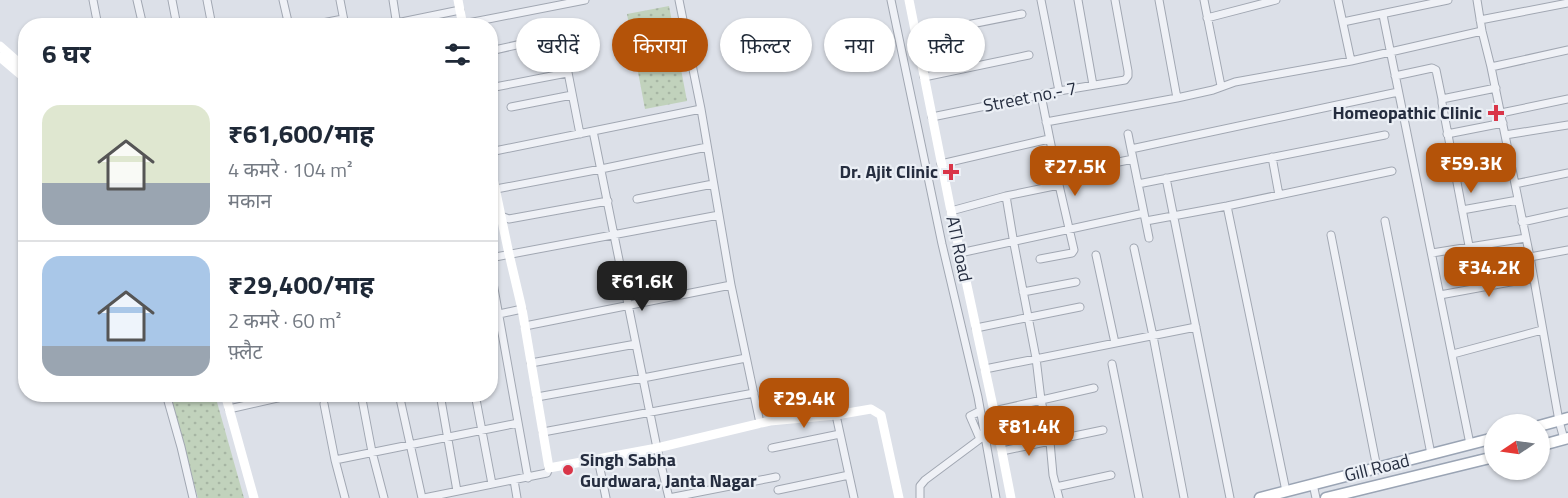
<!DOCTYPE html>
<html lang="hi">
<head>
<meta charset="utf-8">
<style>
	:root { --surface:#fff; --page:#f6f6f7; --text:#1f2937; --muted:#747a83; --line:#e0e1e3; --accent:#b45309 }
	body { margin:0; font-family:"Titillium Web","Noto Sans Devanagari",sans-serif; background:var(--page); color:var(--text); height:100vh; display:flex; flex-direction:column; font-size:22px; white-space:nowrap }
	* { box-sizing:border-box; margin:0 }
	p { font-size:20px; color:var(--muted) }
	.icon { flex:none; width:33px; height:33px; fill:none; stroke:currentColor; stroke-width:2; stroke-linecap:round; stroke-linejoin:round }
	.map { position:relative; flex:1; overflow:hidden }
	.details { position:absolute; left:18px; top:18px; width:480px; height:384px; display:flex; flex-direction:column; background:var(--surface); border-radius:24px; box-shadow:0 2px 4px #0004 }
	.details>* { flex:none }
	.guide { position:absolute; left:516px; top:18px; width:570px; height:54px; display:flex; gap:12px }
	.needle { width:39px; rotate:257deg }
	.buttons { position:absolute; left:1484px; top:414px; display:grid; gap:12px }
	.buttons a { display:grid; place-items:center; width:66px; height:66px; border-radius:50%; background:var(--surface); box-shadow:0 2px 4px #0004; font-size:30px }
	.price { position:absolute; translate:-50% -51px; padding:0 14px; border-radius:12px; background:var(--accent); color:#fff; font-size:20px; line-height:39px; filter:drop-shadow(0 2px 3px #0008) }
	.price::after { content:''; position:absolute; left:50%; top:36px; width:18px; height:14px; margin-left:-9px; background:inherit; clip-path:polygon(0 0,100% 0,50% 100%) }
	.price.current { background:#222; color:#fff }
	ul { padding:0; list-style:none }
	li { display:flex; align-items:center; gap:18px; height:150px; padding:0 24px }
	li+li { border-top:2px solid var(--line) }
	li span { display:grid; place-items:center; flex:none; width:168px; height:120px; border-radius:18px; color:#555 }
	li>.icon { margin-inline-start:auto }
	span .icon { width:72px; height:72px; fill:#fffc; stroke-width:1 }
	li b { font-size:26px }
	h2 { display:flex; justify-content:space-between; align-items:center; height:72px; padding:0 24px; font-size:26px }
	.pill { padding:0 21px; border-radius:27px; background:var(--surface); box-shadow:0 2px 4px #0004; font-size:21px; line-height:54px }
	.pill.current { background:var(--accent); color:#fff }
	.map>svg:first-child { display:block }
	.park { fill:url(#park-dots) }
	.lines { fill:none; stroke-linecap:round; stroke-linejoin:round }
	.street-casing { stroke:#a1a7b2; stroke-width:9 }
	.primary-casing { stroke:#9aa4b4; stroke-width:13 }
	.street { stroke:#eff1f6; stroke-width:7 }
	.secondary { stroke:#fff; stroke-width:9 }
	.primary { stroke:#fff; stroke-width:10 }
	.poi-dot { fill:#d93548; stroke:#ebeff5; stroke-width:2 }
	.labels { text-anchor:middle; stroke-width:4.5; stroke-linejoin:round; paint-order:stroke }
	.street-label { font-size:18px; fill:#252d3f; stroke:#ebeff5 }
	.poi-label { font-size:18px; font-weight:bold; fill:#252d3f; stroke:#ebeff5; text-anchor:end }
</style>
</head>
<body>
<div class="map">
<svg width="1568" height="498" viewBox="0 0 1568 498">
	<defs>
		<pattern id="park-dots" width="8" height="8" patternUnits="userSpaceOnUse" patternTransform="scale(1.5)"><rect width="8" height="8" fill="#c1d2bc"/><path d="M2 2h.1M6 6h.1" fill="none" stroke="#a6b5a3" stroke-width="1.8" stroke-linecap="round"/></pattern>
	</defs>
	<rect width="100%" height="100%" fill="#dce0e8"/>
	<path class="park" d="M 669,6 L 687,101 L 645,109 L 627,14 Z
		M 170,395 L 215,395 L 244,498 L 198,498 Z"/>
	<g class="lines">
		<g class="street-casing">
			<path id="street" d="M 93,0 L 98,26
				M 137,0 L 143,26
				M 172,0 L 177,26
				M 207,0 L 212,26
				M 283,0 L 289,26
				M 340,0 L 345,26
				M 393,0 L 397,26
				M 679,0 L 701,109 L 731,285 L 760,423
				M 891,0 L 942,244 L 978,397 L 996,498
				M 1041,0 L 1059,91
				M 1078,0 L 1093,85
				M 1159,0 L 1177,98
				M 1204,0 L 1221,86
				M 1338,0 L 1351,61
				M 1477,0 L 1482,31 L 1491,67 L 1530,257 L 1559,421 L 1564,439
				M 1383,15 L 1470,444
				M 1207,18 L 1276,0
				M 1480,20 L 1568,3
				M 1343,22 L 1448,0
				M 463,24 L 585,0
				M 307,26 L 343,19
				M 382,26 L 460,10
				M 916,35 L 1022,14
				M 490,51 L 548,38 C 558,37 562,43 564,52 L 580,134
				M 1491,67 L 1568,50
				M 1395,76 L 1432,68 L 1436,70 L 1442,99 L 1442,103 L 1477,288
				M 924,77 L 1029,55
				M 490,88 L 567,73
				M 1442,99 L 1496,88
				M 511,107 L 572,95
				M 1501,113 L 1568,99
				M 932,117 L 1059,91 L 1125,80 L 1128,76 L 1128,71 L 1115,0
				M 1046,122 L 1177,98 L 1213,90 L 1235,82 L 1351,61 L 1482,31
				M 593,131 L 657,448 L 669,498
				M 1128,134 L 1149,238
				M 1447,134 L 1503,123
				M 1505,135 L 1568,125
				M 1131,149 L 1398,92
				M 490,152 L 701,109
				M 1272,157 L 1279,195
				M 941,164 L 1049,139
				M 1454,174 L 1510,161
				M 1057,175 L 1133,159
				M 1166,178 L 1230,498
				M 1138,184 L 1385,135
				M 1515,184 L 1568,173
				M 496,189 L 601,169 L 707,147
				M 1006,196 L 1014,244 L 1036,358 L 1041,400 L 1050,442 L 1053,475 L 1059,498
				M 637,199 L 713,184
				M 1227,206 L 1286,491
				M 1462,210 L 1518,200
				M 951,211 L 1006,196 L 1059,185
				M 490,218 L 501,216 L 509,219 L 608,201
				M 1146,221 L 1227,206 L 1392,171
				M 1385,221 L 1431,454
				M 1522,222 L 1568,212
				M 1331,235 L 1377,468
				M 1134,248 L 1153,336 L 1184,498
				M 960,253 L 1144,213
				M 1432,253 L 1526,238
				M 1096,255 L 1115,343
				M 1530,257 L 1568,250
				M 490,258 L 719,215
				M 1040,259 L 1072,253 L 1074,250 L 1059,185 L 1041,95
				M 490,266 L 528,478
				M 1023,292 L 1076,282
				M 1440,295 L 1533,278
				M 490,316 L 522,309
				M 525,326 L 731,285
				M 976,328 L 1080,307
				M 1453,354 L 1542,330
				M 531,363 L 636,344
				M 1112,364 L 1139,498
				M 985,369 L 1196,327
				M 166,394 L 181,447 L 193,498
				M 361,394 L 372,452 L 384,498
				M 399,394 L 422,498
				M 440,394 L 457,491
				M 475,394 L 492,484
				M 537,397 L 643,378 L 746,358
				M 324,404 L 335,460 L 345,498
				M 229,409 L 295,394
				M 994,411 L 1094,388
				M 836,415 L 854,498
				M 543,432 L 754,393
				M 772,448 L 840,434
				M 1002,451 L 1103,430
				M 598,459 L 606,498
				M 335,460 L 518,423
				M 514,480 L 517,498
				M 1313,484 L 1316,498
				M 1056,487 L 1111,475
				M 778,490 L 849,475
				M 424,498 L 547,473 L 549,468
				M 669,498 L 776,477
				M 920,498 L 920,486 L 925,480 L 980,439 L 970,416 L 980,411"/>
		</g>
		<g class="primary-casing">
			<path id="primary" d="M 1539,426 L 1568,418
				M 1539,446 L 1568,438
				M 1260,498 L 1494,438
				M 1326,498 L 1494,457"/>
		</g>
		<use href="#street" class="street"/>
		<path class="secondary" d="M 458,0 L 463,26
			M 909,0 L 951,211 L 994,411 L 1011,498
			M 0,46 L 26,69
			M 0,57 L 26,79
			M 490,164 L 509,254 L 522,309 L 549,468 L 657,448 L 770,421 L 836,415 L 871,409 L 881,415 L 899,498
			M 225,394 L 254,498"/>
		<use href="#primary" class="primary"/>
	</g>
	<g class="poi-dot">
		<path d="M1493 104h6v6h6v6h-6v6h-6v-6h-6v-6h6z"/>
		<path d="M948 163h6v6h6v6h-6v6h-6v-6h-6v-6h6z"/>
		<circle cx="568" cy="470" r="6"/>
	</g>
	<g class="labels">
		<g class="street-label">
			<text transform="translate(1030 97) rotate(-11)" y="6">Street no.- 7</text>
			<text transform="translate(959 249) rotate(78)" y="6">ATI Road</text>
			<text transform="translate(1377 468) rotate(-14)" y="6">Gill Road</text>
		</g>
		<g class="poi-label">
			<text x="1482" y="119">Homeopathic Clinic</text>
			<text x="938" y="178">Dr. Ajit Clinic</text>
			<text x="580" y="466" text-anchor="start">Singh Sabha<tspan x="580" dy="21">Gurdwara, Janta Nagar</tspan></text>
		</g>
	</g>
</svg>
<div class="buttons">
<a><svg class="needle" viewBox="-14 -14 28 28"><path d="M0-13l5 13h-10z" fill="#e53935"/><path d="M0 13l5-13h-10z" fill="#747a83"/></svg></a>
</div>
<b class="price" style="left:1471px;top:194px">₹59.3K</b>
<b class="price" style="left:1075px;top:197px">₹27.5K</b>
<b class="price" style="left:1489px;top:298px">₹34.2K</b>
<b class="price current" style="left:642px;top:312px">₹61.6K</b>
<b class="price" style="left:804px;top:429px">₹29.4K</b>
<b class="price" style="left:1029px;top:457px">₹81.4K</b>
<div class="guide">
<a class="pill">खरीदें</a>
<a class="pill current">किराया</a>
<a class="pill">फ़िल्टर</a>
<a class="pill">नया</a>
<a class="pill">फ़्लैट</a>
</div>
<section class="details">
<h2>6 घर<svg class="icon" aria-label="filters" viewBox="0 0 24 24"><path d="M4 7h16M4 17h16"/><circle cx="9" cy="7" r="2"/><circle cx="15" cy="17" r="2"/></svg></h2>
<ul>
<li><span style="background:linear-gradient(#dfe7d0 65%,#9aa5b1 0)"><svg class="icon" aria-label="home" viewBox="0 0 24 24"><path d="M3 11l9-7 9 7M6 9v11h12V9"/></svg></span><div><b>₹61,600/माह</b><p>4 कमरे · 104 m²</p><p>मकान</p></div></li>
<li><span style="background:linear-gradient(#a9c7e8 75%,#9aa5b1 0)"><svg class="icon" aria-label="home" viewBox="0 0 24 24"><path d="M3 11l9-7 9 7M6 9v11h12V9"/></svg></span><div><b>₹29,400/माह</b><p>2 कमरे · 60 m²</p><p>फ़्लैट</p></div></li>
</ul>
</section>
</div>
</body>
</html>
